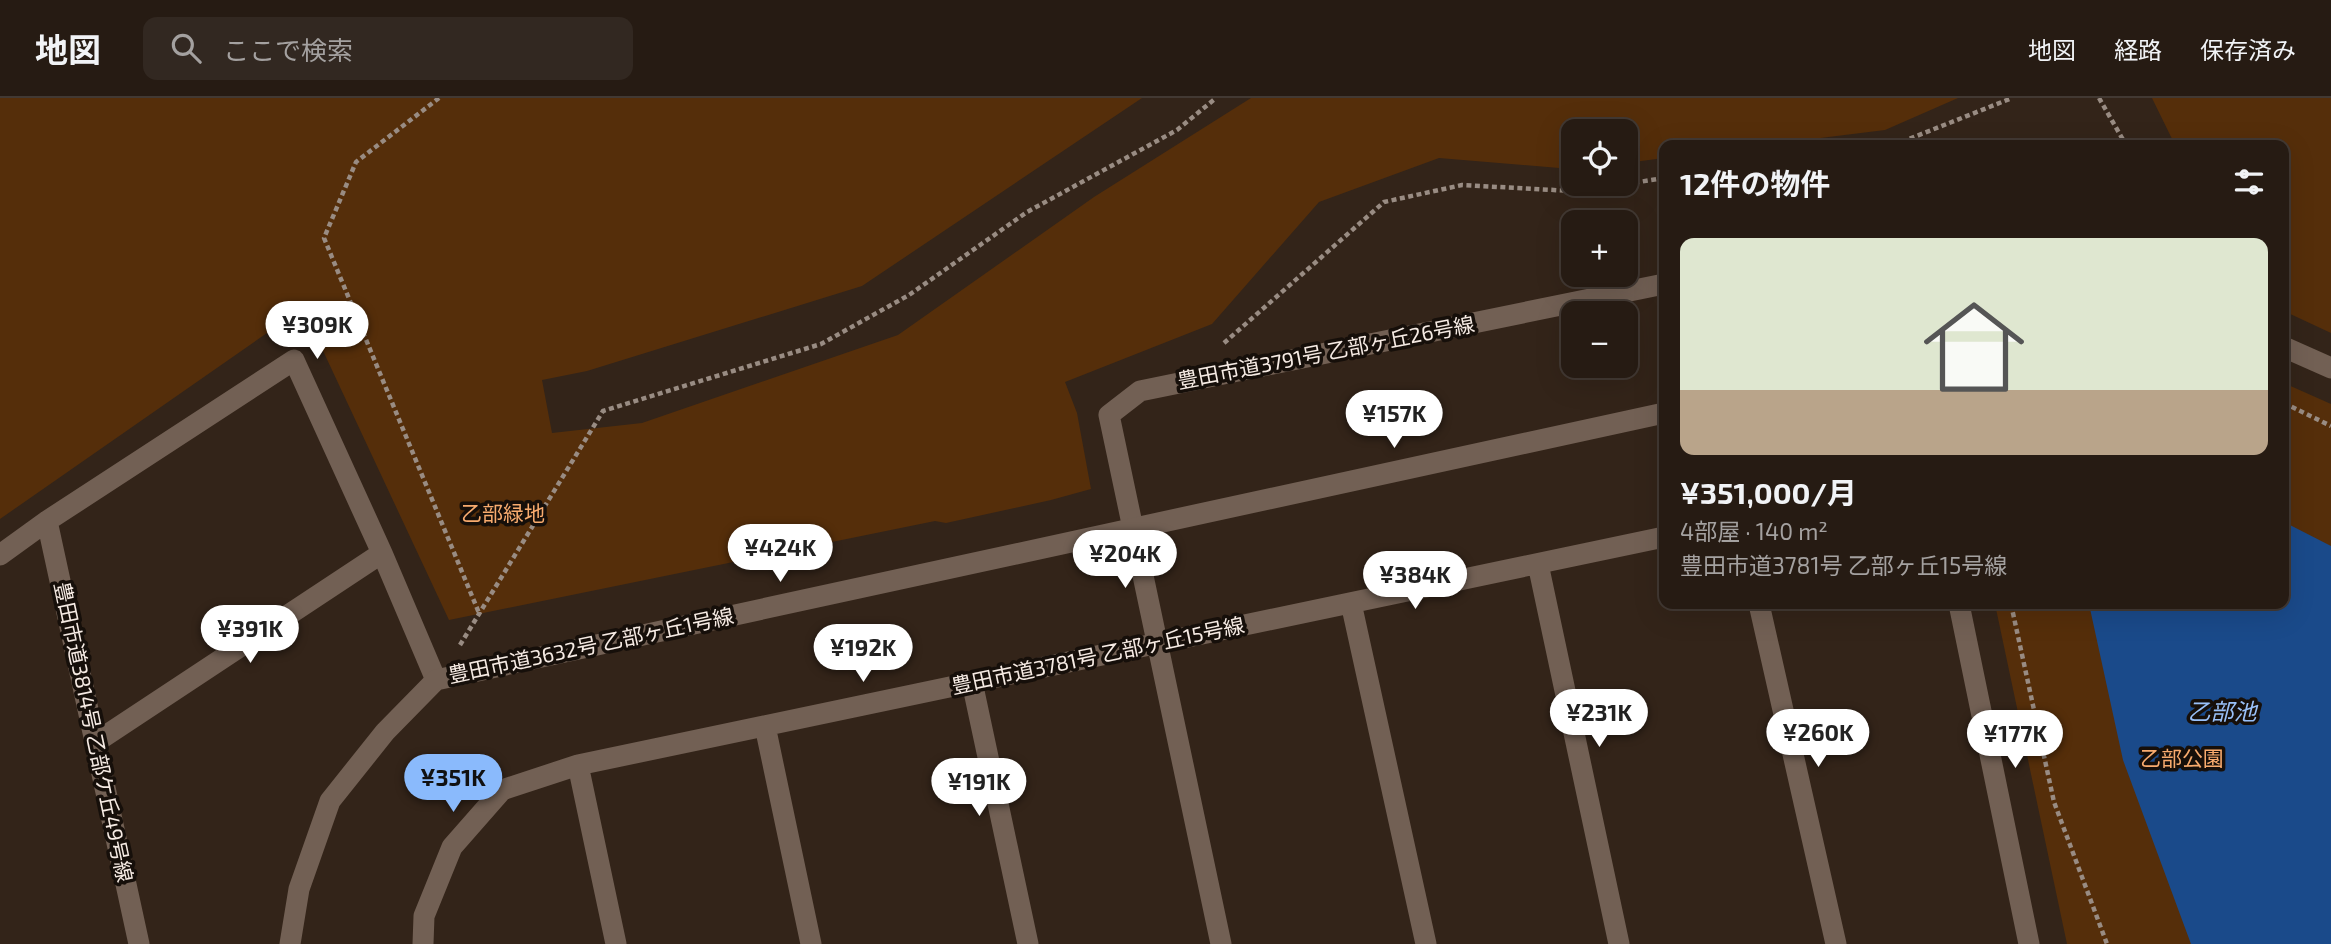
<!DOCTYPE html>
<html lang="ja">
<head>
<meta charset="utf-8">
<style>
	:root { --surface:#261b13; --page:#322821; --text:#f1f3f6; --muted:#a4a1a0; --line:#423933; --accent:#8abafc }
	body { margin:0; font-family:"Exo 2","Noto Sans JP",sans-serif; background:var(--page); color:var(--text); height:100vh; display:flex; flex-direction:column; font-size:26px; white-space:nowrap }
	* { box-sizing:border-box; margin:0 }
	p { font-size:23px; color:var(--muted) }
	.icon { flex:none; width:38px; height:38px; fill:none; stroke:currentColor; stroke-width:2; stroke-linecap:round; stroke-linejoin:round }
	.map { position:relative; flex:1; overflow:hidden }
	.sheet { position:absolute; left:1659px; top:42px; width:630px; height:469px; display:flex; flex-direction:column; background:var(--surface); border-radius:14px; box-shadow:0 7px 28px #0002,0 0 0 2px var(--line) }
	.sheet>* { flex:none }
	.fabs { position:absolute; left:1561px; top:21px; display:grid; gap:14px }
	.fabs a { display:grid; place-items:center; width:77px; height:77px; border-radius:14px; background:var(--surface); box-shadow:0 7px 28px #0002,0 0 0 2px var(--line); font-size:35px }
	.price { position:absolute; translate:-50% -60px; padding:0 16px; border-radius:24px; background:#fff; color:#222; font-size:23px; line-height:46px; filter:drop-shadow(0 2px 4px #0008) }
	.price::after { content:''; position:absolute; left:50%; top:42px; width:21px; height:16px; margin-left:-10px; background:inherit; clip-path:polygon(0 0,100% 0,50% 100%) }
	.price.on { background:var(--accent); color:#111 }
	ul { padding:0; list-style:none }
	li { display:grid; align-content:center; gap:14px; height:371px; padding:0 21px }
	li span { display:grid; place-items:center; height:217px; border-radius:14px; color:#555 }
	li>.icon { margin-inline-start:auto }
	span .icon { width:126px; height:126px; fill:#fffc; stroke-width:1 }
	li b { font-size:30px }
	h2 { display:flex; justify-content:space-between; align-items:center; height:84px; padding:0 21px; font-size:30px }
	header { display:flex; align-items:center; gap:42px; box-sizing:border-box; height:98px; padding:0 35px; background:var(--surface); border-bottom:2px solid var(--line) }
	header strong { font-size:33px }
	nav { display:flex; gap:38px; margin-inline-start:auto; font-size:24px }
	.search { width:490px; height:63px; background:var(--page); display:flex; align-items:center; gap:18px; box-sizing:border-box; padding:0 24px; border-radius:14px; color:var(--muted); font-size:26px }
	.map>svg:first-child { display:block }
	.green { fill:#552e0a }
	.water { fill:#1a4a8a }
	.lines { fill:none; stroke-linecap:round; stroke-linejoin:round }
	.path { stroke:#998c83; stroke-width:4.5; stroke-dasharray:5 3.5; stroke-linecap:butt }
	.street { stroke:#726054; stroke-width:21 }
	.secondary { stroke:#726054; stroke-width:21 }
	.labels { text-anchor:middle; stroke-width:7; stroke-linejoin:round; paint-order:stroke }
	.street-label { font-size:21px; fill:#f6ebe4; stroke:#160f0a }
	.park-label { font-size:21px; fill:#f8ab6e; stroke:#160f0a }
	.water-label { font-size:23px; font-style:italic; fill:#99c0f8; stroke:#160f0a }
</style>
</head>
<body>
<header>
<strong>地図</strong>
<div class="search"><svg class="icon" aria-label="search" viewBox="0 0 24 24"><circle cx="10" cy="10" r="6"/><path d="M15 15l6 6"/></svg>ここで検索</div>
<nav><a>地図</a><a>経路</a><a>保存済み</a></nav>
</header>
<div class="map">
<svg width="2331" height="846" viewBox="0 0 2331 846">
	<rect width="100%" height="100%" fill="#332419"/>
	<path class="green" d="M 0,0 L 1142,0 L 862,188 L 587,273 L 542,282 L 552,335 L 642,325 L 898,237 L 1094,99 L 1251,0 L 1958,0 L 1885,32 L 1763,47 L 1664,47 L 1664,60 L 1626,65 L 1626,33 L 1573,33 L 1573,71 L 1571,71 L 1439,60 L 1319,104 L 1212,226 L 1065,284 L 1077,315 L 1091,391 L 1051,402 L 946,425 L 935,423 L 449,522 L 303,210 L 0,421 Z
		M 2152,0 L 2331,0 L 2331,235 L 2284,213 L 2284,47 L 2175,47 Z
		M 2284,285 L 2331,306 L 2331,846 L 2067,846 L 1995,506 L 2284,506 Z"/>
	<path class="water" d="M 2284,424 L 2331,448 L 2331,846 L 2191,846 L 2123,662 L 2089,506 L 2284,506 Z"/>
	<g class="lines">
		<path class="path" d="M 439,0 L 356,64 L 324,140 L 479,515
			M 2099,0 L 2126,47
			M 1894,47 L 2012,0
			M 1626,86 L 1664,80
			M 1224,245 L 1384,104 L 1462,87 L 1572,93 L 1625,86
			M 2284,305 L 2331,328
			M 2011,506 L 2054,704 L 2107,846
			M 460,547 L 603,313 L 821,246 L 909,197 L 1027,114 L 1177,32 L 1216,0"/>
		<path class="street" d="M 47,423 L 139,846
			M 0,457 L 47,423 L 294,262 L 382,455 L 436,582
			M 1538,466 L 1619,846
			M 1351,505 L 1426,846
			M 1759,506 L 1836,846
			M 1959,506 L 2029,846
			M 972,584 L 1028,846
			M 765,628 L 811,846
			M 96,644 L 382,455
			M 578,667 L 616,846
			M 423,846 L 424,818 L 452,749 L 502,692 L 578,667 L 1664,439
			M 1221,846 L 1109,317 L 1140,293 L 1664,186"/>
		<path class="secondary" d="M 2284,249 L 2331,270
			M 290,846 L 299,791 L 330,703 L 385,634 L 436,582 L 1664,315"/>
	</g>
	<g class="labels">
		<g class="street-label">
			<text transform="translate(1326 255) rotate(-11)" y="7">豊田市道3791号 乙部ヶ丘26号線</text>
			<text transform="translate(591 548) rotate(-12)" y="7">豊田市道3632号 乙部ヶ丘1号線</text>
			<text transform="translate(1098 558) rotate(-12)" y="7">豊田市道3781号 乙部ヶ丘15号線</text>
			<text transform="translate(93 634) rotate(78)" y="7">豊田市道3814号 乙部ケ丘49号線</text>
		</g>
		<g class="park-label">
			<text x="503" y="423">乙部緑地</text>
			<text x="2182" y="668">乙部公園</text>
		</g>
		<g class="water-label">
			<text x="2222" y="622">乙部池</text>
		</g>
	</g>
</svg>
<div class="fabs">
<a><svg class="icon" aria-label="locate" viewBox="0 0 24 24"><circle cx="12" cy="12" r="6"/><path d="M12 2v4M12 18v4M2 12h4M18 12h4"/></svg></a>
<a>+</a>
<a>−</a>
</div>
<b class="price" style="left:317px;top:263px">¥309K</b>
<b class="price" style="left:1394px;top:352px">¥157K</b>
<b class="price" style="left:780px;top:486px">¥424K</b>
<b class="price" style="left:1125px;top:492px">¥204K</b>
<b class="price" style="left:1415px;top:513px">¥384K</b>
<b class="price" style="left:250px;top:567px">¥391K</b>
<b class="price" style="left:863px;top:586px">¥192K</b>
<b class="price" style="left:1599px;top:651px">¥231K</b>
<b class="price" style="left:1818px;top:671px">¥260K</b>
<b class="price" style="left:2015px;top:672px">¥177K</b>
<b class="price on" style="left:453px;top:716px">¥351K</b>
<b class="price" style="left:979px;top:720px">¥191K</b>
<section class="sheet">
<h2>12件の物件<svg class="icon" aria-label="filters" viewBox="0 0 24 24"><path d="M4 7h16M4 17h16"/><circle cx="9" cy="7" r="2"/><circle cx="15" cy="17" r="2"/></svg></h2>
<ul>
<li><span style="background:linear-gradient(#dfe7d0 70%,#b9a48a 0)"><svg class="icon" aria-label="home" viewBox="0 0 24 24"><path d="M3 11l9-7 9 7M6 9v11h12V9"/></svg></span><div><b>¥351,000/月</b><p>4部屋 · 140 m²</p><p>豊田市道3781号 乙部ヶ丘15号線</p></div></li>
</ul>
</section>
</div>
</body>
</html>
